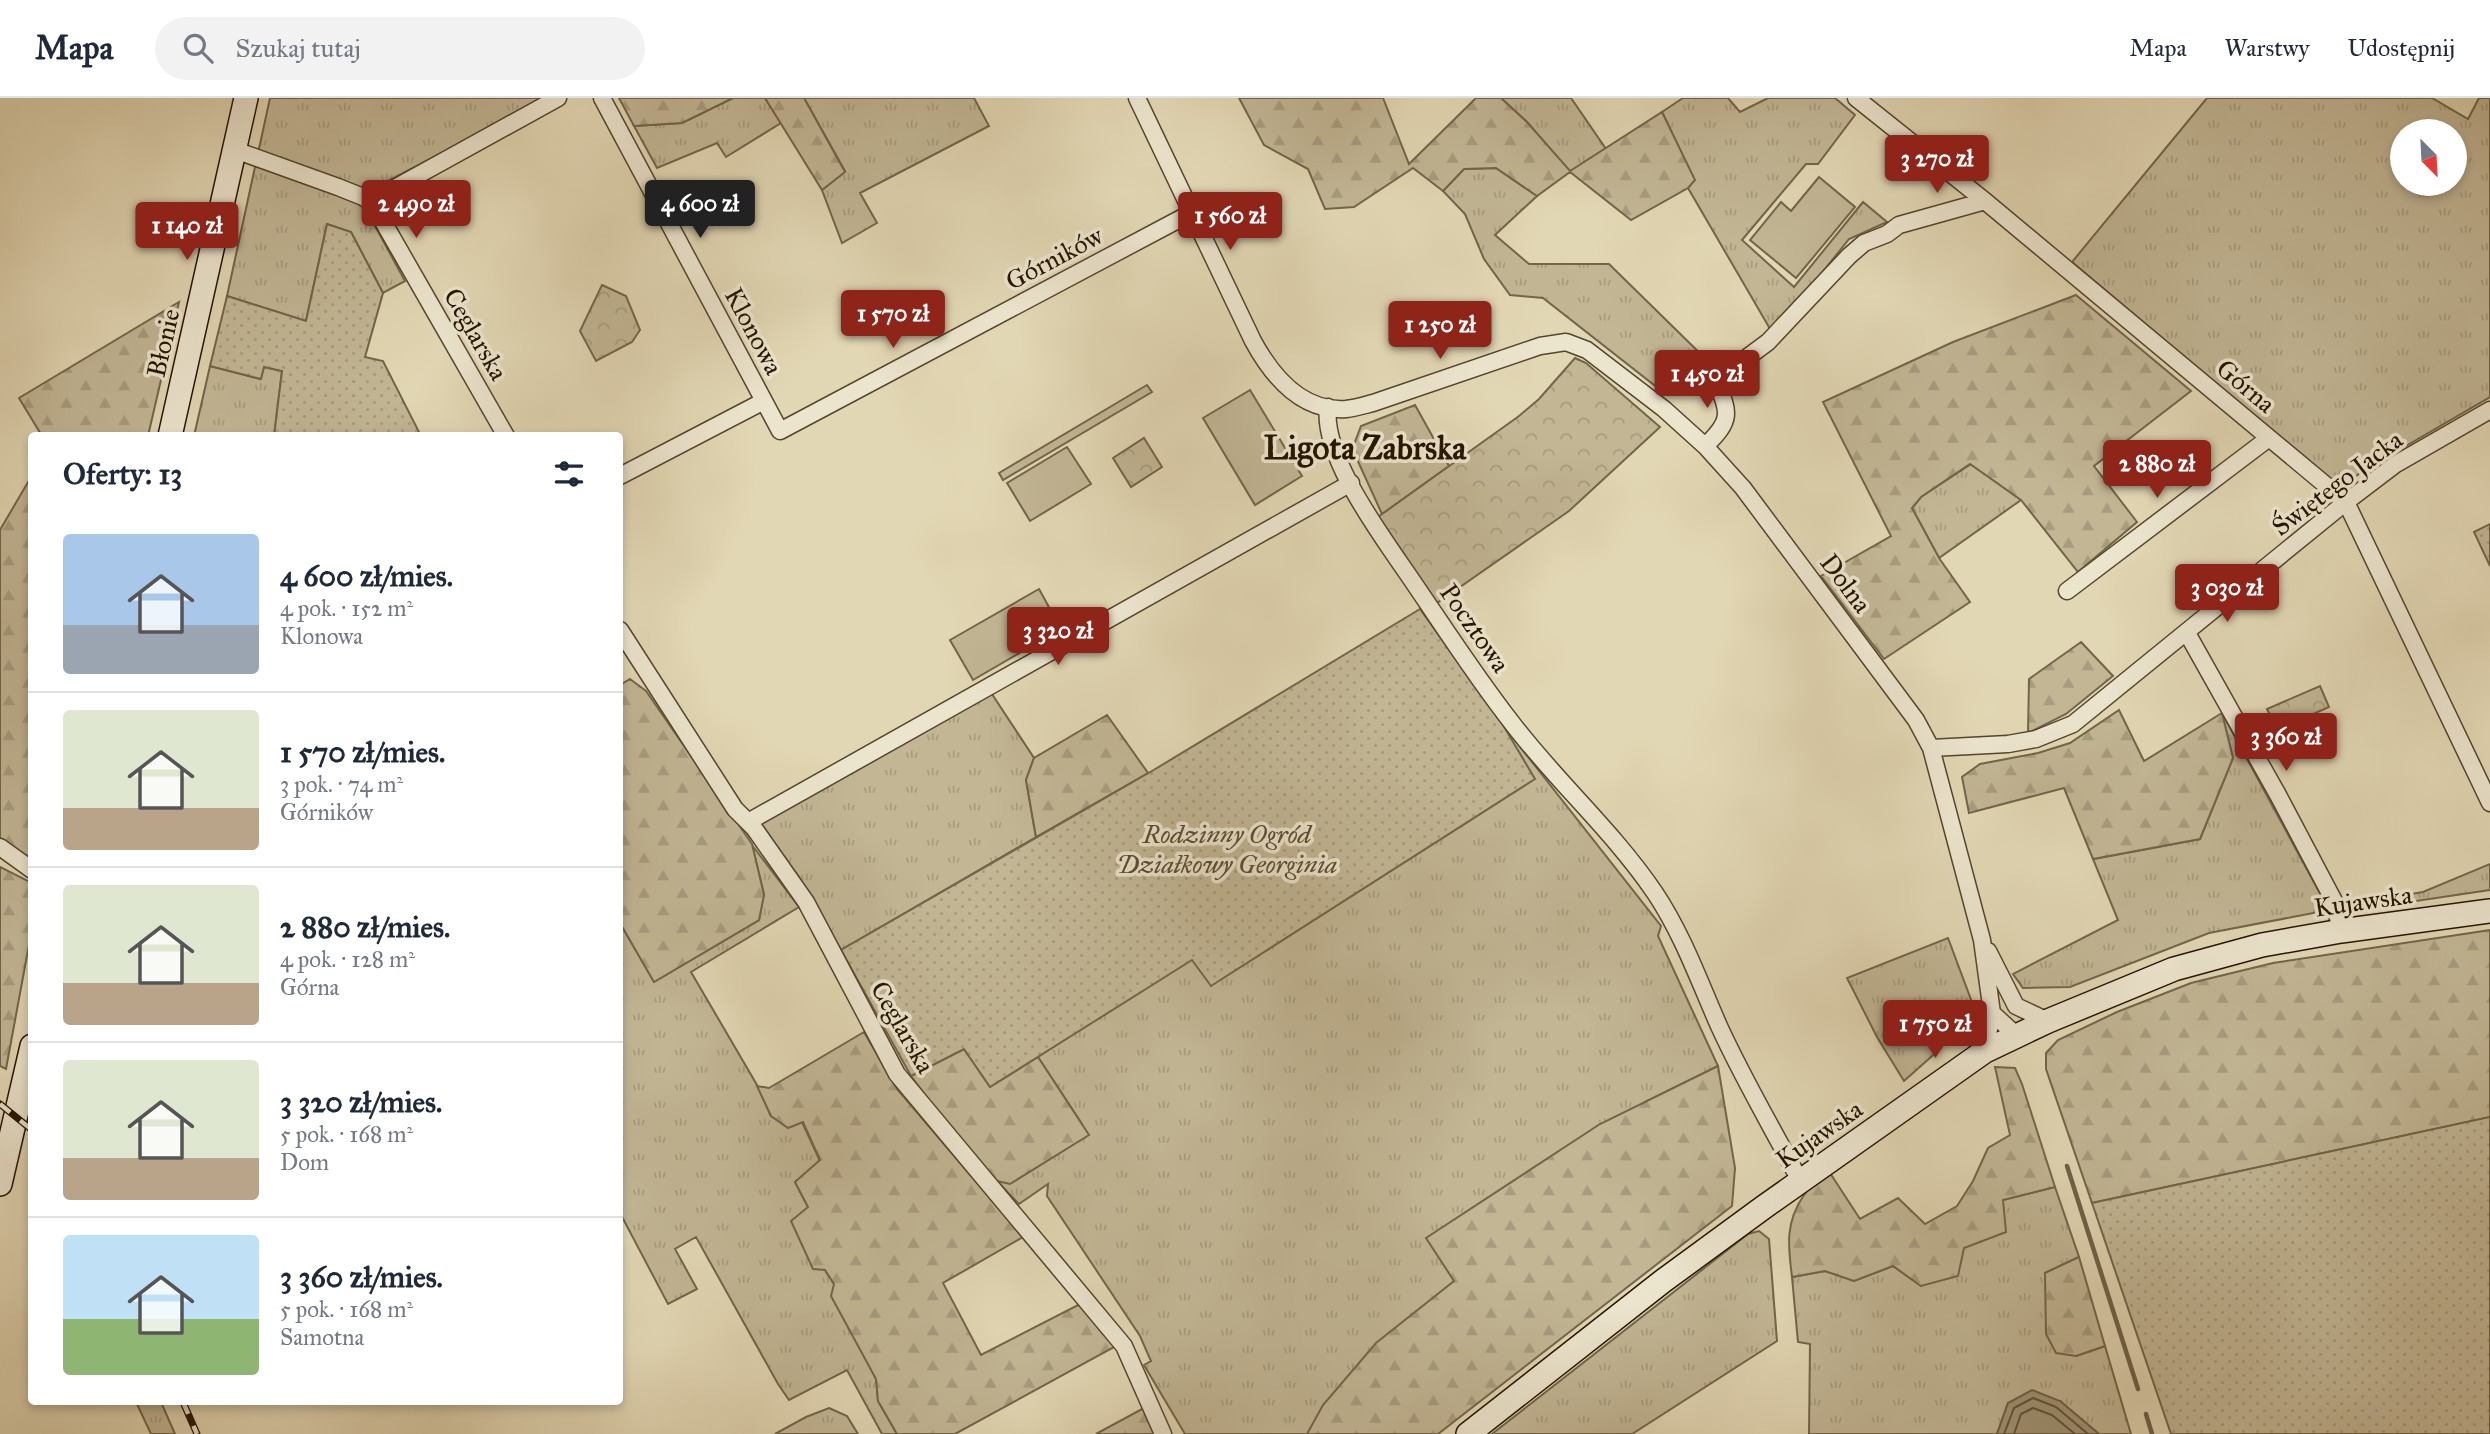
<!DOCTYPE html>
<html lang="pl">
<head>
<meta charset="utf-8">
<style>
	:root { --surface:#fff; --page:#f2f2f3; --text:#1f2937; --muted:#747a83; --line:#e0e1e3; --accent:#8f2418 }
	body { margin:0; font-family:"IM FELL Great Primer",serif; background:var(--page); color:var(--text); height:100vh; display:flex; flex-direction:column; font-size:26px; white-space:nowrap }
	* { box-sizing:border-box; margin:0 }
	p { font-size:23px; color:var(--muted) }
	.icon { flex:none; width:38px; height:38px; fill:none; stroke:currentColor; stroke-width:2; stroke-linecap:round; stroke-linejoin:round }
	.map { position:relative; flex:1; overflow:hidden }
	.details { position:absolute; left:28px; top:334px; width:595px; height:973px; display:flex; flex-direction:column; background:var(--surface); border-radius:7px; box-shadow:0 4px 10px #0003 }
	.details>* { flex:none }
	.needle { width:46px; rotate:156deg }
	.controls { position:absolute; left:2390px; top:21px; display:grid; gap:14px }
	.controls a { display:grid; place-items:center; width:77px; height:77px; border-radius:50%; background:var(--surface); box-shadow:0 4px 10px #0003; font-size:35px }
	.price { position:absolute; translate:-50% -60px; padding:0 16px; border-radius:7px; background:var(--accent); color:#fff; font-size:23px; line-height:46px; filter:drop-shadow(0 2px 4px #0008) }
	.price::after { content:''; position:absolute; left:50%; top:42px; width:21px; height:16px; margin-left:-10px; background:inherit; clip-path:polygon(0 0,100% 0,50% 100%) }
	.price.selected { background:#222; color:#fff }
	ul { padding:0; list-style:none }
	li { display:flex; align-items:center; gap:21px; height:175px; padding:0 35px }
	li+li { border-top:2px solid var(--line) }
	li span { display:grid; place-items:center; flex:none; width:196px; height:140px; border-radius:7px; color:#555 }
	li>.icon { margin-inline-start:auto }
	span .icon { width:84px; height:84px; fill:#fffc; stroke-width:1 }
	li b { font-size:30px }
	h2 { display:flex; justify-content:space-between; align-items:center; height:84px; padding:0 35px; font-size:30px }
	header { display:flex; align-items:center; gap:42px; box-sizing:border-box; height:98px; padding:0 35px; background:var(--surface); border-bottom:2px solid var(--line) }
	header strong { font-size:33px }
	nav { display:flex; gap:38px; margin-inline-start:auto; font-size:24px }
	.search { width:490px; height:63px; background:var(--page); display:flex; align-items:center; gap:18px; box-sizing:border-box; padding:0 24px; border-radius:38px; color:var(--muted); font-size:26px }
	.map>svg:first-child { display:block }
	.grass { fill:url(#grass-tufts); stroke:#73654a; stroke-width:2; fill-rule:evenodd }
	.forest { fill:url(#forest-firs); stroke:#73654a; stroke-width:2 }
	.park { fill:url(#park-crowns); stroke:#73654a; stroke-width:2 }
	.garden { fill:url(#garden-dots); stroke:#73654a; stroke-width:2 }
	.pitch { fill:#c2b695; stroke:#73654a; stroke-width:2 }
	.water { fill:#a19577; stroke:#6f6147; stroke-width:2 }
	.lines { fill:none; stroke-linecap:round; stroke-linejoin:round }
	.shore { stroke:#62543c; stroke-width:2 }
	.stream { stroke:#6f6147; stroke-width:4.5 }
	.street-casing { stroke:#54452d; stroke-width:19 }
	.secondary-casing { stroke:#241400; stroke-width:26 }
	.street { stroke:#ece5ce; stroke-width:16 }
	.secondary { stroke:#ece5ce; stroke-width:23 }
	.rail-casing { stroke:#241400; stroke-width:7 }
	.rail { stroke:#ece5ce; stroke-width:4.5; stroke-dasharray:13; stroke-linecap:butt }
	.labels { text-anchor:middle; stroke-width:7; stroke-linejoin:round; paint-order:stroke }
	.street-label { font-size:26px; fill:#241400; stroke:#ece5ce }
	.park-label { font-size:26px; font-style:italic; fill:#5b4d34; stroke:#ece5ce }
	.district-label { font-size:33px; font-weight:bold; fill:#241400; stroke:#ece5ce }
</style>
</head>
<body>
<header>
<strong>Mapa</strong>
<div class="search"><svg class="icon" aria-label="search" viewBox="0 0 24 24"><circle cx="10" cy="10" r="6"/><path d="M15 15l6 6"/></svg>Szukaj tutaj</div>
<nav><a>Mapa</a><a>Warstwy</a><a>Udostępnij</a></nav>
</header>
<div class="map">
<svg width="2490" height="1336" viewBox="0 0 2490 1336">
	<defs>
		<pattern id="grass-tufts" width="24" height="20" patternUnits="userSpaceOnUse" patternTransform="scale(1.75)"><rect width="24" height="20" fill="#c2b695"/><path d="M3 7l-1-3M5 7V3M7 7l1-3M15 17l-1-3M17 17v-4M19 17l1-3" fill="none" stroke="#a79c7f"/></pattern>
		<pattern id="forest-firs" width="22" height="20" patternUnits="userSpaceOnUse" patternTransform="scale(1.75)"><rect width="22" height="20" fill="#c2b695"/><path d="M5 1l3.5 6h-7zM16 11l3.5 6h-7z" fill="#a79c7f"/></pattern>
		<pattern id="park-crowns" width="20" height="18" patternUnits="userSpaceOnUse" patternTransform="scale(1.75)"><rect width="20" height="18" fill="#c2b695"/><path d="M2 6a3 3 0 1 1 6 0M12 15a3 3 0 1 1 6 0" fill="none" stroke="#a79c7f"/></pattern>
		<pattern id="garden-dots" width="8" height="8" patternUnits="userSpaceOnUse" patternTransform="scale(1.75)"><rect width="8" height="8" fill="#c2b695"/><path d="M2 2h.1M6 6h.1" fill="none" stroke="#a79c7f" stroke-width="1.8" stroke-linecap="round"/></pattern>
	</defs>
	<rect width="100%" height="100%" fill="#e2d7b4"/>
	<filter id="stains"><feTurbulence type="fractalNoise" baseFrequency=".00286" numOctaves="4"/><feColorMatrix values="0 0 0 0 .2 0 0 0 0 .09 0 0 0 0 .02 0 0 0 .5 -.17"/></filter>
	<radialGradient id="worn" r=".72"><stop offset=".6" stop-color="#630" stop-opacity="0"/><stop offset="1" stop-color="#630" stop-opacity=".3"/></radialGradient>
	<path class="grass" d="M 270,0 L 542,0 L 463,44 L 370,92 L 369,117 L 405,183 L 383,195 L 351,134 L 327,126 L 306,223 L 227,198 Z
		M 733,0 L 765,0 L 781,25 L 726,59 L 717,45 L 657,70 L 634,28 L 682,25 Z
		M 804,0 L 974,0 L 989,28 L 860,95 L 877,125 L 842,145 L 822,92 L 845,73 Z
		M 1501,0 L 1571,0 L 1606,51 L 1569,74 L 1527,24 Z
		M 1683,0 L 1728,0 L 1740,14 L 1768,0 L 1835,0 L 1855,17 L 1818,66 L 1806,66 L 1742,142 L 1794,189 L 1863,104 L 1887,124 L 1849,141 L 1773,236 L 1688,90 L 1694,82 L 1662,14 Z
		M 2207,0 L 2432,0 L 2468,21 L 2479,0 L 2490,0 L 2490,299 L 2363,373 L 2345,386 L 2333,384 L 2072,164 ZM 2403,33 L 2455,33 L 2455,86 L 2403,86 Z
		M 1496,70 L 1537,98 L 1495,137 L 1529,166 L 1609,166 L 1716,271 L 1663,294 L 1543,200 L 1510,197 L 1484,161 L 1465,116 L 1443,93 L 1464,71 Z
		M 210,268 L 260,281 L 264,269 L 282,273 L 274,338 L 194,338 Z
		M 1971,366 L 2021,402 L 1939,460 L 1912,410 L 1921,399 Z
		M 990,593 L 1034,660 L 1026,682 L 1036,739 L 841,852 L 799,779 L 759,726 Z
		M 2222,615 L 2329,812 L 2209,835 L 2070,889 L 2023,890 L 2013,876 L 2118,822 L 2093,761 L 2200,741 L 2233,660 Z
		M 1503,627 L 1661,828 L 1658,838 L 1718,968 L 1643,1005 L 1423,1336 L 1185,1336 L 1144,1267 L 1151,1263 L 1140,1238 L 1047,1098 L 1048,1086 L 1019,1106 L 997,1083 L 1082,1026 L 1038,959 L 1059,945 L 1035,908 Z
		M 752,747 L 799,809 L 691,874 L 757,987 L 771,1018 L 802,1024 L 820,1063 L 795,1084 L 808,1109 L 825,1172 L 834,1186 L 876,1281 L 878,1303 L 897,1336 L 882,1336 L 847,1272 L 789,1302 L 778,1286 L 696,1139 L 675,1151 L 697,1191 L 668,1206 L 620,1115 L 620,825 L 654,884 L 759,822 L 764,796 Z
		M 2490,766 L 2490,792 L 2349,813 L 2346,807 L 2423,794 Z
		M 1948,840 L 1973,907 L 1958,918 L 1941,950 L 1904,983 L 1877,939 L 1847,880 Z
		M 2055,1089 L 2079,1159 L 2045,1175 L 2076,1258 L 2105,1248 L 2131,1336 L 2099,1336 L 2060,1303 L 2008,1305 L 1997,1336 L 1809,1336 L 1810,1246 L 1798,1244 L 1792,1179 L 1825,1173 L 1854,1183 L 1893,1168 L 1921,1188 L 1963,1150 L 2003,1102 Z
		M 1759,1133 L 1769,1141 L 1777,1243 L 1632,1336 L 1492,1336 L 1748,1136 Z
		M 136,1304 L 161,1304 L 175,1336 L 151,1336 Z
		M 829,1310 L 847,1318 L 858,1336 L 775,1336 L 806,1319 Z"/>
	<path class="forest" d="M 619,0 L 733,0 L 682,25 L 634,28 Z
		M 765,0 L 804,0 L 845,74 L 822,92 Z
		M 1239,0 L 1383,0 L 1409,66 L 1476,0 L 1501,0 L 1527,24 L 1570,73 L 1662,14 L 1695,82 L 1688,90 L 1631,122 L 1570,74 L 1537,98 L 1496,70 L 1464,71 L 1443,93 L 1413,70 L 1354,109 L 1325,111 L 1308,71 L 1264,47 Z
		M 2076,197 L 2191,293 L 2094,368 L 2137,424 L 2078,474 L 2021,402 L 1970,366 L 1921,399 L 1912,410 L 1939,460 L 1970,504 L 1884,561 L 1821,478 L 1891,438 L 1823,304 L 1953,244 Z
		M 179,204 L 148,338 L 42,338 L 19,300 Z
		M 1415,307 L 1449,368 L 1382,416 L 1356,359 L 1355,344 L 1361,328 Z
		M 31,379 L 31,760 L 17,755 L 0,740 L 0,432 Z
		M 2081,544 L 2113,578 L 2066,616 L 2028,635 L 2029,581 Z
		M 630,581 L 646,593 L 752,746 L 764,797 L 759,822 L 654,884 L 620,825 L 620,587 Z
		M 2119,612 L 2144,663 L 2222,615 L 2233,660 L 2200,741 L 2093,761 L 2064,690 L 1969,715 L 1962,679 L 1980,666 L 2038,655 L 2070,645 Z
		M 1107,617 L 1148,675 L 1036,739 L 1026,682 L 1034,660 Z
		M 0,769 L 32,785 L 31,836 L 6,971 L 0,968 Z
		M 2490,832 L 2490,1019 L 2092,1105 L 2046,971 L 2046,955 L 2058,942 L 2117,914 L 2191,885 L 2273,865 Z
		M 864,934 L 897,991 L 1023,1139 L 943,1185 L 981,1257 L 1080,1206 L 1116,1248 L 955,1336 L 897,1336 L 878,1303 L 876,1281 L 831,1198 L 834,1186 L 825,1172 L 813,1171 L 791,1123 L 808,1109 L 795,1084 L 820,1062 L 803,1024 L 788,1030 L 771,1018 L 757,988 L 769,990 Z
		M 964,951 L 990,989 L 1038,959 L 1089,1037 L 1010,1086 L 997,1083 L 944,1022 L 911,978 Z
		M 1718,968 L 1735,1070 L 1732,1108 L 1438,1336 L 1307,1336 L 1323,1307 L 1376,1245 L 1454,1183 L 1426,1140 L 1600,1026 Z
		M 1995,969 L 2015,970 L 2022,986 L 2055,1089 L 2003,1102 L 2006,1134 L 1964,1150 L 1958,1178 L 1921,1188 L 1893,1168 L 1854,1183 L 1825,1173 L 1792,1179 C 1788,1148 1785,1124 1804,1097 C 1809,1088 1822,1082 1830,1075 L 1860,1121 L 1898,1100 L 1925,1126 L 1957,1108 L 1973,1083 L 1988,1050 L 2010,1037 Z
		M 2079,1159 L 2105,1248 L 2076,1258 L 2056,1255 L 2046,1236 L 2045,1175 Z
		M 1144,1310 L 1156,1336 L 1096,1336 Z"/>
	<path class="park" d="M 602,187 L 626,198 L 640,232 L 632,244 L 596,263 L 580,233 Z
		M 1575,260 L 1586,265 L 1660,329 L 1569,413 L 1437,505 L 1378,419 L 1519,318 L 1539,301 Z
		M 1144,340 L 1162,369 L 1131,389 L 1113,360 Z
		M 2320,588 L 2329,609 L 2277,632 L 2267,611 Z"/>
	<path class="garden" d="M 327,126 L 351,134 L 383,195 L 365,259 L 383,263 L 421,338 L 274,338 L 282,273 L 264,269 L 261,281 L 210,268 L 227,198 L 306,223 Z
		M 2490,426 L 2490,468 L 2474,434 Z
		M 1420,511 L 1503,627 L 1535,681 L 1211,888 L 1192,862 L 990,989 L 964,951 L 911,978 L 841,852 L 1152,673 Z
		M 2490,1019 L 2490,1336 L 2171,1336 L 2092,1105 Z"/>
	<path class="pitch" d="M 1819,79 L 1855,109 L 1796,180 L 1750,142 L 1781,104 L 1791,113 Z
		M 1147,287 L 1152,294 L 1003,382 L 999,375 Z
		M 1250,292 L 1302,378 L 1255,407 L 1203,320 Z
		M 1067,349 L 1091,386 L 1030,423 L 1007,385 Z
		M 1039,491 L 1061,531 L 973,582 L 950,542 Z"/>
	<path class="water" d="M 2032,1292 L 2060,1303 L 2099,1336 L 1997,1336 L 2008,1305 Z"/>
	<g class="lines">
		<path class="shore" d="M 2004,1336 L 2014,1310 L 2033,1300 L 2056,1309 L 2088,1336
			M 2014,1336 L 2021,1316 L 2033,1310 L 2052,1317 L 2075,1336"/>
		<path class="stream" d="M 2067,1068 L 2138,1291
			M 2146,1316 L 2152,1336"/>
		<g class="street-casing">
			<path id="street" d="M 602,0 L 764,303
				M 1137,0 L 1253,243 C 1272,278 1301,314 1346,311 C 1355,310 1365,307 1373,305 L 1540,248 L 1566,244 L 1587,252 L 1664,311 L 1705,348 L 1743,390 L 1916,622 L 1931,650 L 1982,842 L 1992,915 L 1985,953
				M 1856,0 L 1985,103 L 2346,404 L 2490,705
				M 235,52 L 338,89 L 363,99 L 373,106 L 506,338
				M 373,106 L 393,91 L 558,0
				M 1328,309 C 1322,355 1374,427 1400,465 C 1437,518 1472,574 1512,625 C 1557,684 1613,733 1655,795 C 1683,837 1699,883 1719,928 C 1743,981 1773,1031 1800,1083
				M 1705,348 C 1735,320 1728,313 1714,278 L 1737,267 L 1768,244 L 1849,158 L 1864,145 L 1887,136 L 1899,127 L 1985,103
				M 620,378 L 764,303 L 780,333 L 1191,115
				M 2067,493 L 2269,340
				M 620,532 L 735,711 L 754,730 L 806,804 L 897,976 L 1124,1248 L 1163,1336
				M 2187,535 L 2278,697 L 2334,803 L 2341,833
				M 1931,650 L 2008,646 L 2036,641 L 2073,626 L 2346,404 L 2396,366 L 2490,312
				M 748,724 L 1351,385
				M 0,749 L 32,772
				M 1988,853 L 2016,908 L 2048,923
				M 1992,915 L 2017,938"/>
		</g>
		<g class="secondary-casing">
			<path id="secondary" d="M 170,338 L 246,0
				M 0,1086 L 32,948
				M 1468,1336 L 1663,1183 L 1764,1109 L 1985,953 L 2048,923 L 2174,871 L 2262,847 L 2341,833 L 2490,813"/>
		</g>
		<use href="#street" class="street"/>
		<use href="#secondary" class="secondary"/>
		<g class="rail-casing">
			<path id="rail" d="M 0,1006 L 32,1032
				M 183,1304 L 197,1336"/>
		</g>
		<use href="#rail" class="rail"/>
	</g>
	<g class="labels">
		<g class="street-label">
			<text transform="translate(1054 160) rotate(-28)" y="9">Górników</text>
			<text transform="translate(754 233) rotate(62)" y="9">Klonowa</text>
			<text transform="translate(476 236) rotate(60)" y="9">Ceglarska</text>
			<text transform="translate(163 245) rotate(-77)" y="9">Błonie</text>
			<text transform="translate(2246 288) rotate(40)" y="9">Górna</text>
			<text transform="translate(2337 385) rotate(-37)" y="9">Świętego Jacka</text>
			<text transform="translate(1846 485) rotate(53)" y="9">Dolna</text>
			<text transform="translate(1475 530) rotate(55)" y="9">Pocztowa</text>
			<text transform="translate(2363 803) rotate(-8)" y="9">Kujawska</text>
			<text transform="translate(903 929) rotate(60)" y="9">Ceglarska</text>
			<text transform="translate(1819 1036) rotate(-35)" y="9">Kujawska</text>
		</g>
		<g class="park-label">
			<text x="1227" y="745">Rodzinny Ogród<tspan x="1227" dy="30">Działkowy Georginia</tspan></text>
		</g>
		<g class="district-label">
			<text x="1365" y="361">Ligota Zabrska</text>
		</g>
	</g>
	<rect width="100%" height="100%" filter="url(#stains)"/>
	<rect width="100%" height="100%" fill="url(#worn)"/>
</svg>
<div class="controls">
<a><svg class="needle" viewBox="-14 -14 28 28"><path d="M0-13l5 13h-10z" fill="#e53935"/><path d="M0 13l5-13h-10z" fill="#747a83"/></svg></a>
</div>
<b class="price" style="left:1937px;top:97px">3 270 zł</b>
<b class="price" style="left:416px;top:142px">2 490 zł</b>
<b class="price selected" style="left:700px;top:142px">4 600 zł</b>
<b class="price" style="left:1230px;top:154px">1 560 zł</b>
<b class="price" style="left:187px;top:164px">1 140 zł</b>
<b class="price" style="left:893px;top:252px">1 570 zł</b>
<b class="price" style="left:1440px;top:263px">1 250 zł</b>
<b class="price" style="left:1707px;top:312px">1 450 zł</b>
<b class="price" style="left:2157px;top:402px">2 880 zł</b>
<b class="price" style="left:2227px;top:526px">3 030 zł</b>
<b class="price" style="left:1058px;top:569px">3 320 zł</b>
<b class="price" style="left:2286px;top:675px">3 360 zł</b>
<b class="price" style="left:1935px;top:962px">1 750 zł</b>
<section class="details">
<h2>Oferty: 13<svg class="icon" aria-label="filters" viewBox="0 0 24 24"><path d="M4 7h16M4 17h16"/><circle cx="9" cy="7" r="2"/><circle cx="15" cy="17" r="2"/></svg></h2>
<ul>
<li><span style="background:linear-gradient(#a9c7e8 65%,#9aa5b1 0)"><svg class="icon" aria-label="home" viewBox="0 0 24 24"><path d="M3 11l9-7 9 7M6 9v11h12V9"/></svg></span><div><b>4 600 zł/mies.</b><p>4 pok. · 152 m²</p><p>Klonowa</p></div></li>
<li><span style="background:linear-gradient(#dfe7d0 70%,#b9a48a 0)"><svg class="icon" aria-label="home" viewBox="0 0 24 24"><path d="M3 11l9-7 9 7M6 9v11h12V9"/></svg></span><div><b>1 570 zł/mies.</b><p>3 pok. · 74 m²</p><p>Górników</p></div></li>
<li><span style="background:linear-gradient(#dfe7d0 70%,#b9a48a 0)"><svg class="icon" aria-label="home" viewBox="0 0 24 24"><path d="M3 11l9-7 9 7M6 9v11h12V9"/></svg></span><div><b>2 880 zł/mies.</b><p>4 pok. · 128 m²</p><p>Górna</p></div></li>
<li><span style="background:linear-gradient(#dfe7d0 70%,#b9a48a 0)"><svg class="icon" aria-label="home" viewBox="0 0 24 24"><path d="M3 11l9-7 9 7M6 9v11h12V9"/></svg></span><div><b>3 320 zł/mies.</b><p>5 pok. · 168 m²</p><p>Dom</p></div></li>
<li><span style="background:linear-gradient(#bfe0f5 60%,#8fb573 0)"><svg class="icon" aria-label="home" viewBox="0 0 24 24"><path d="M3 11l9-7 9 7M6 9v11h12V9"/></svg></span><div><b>3 360 zł/mies.</b><p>5 pok. · 168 m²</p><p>Samotna</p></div></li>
</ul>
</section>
</div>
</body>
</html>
